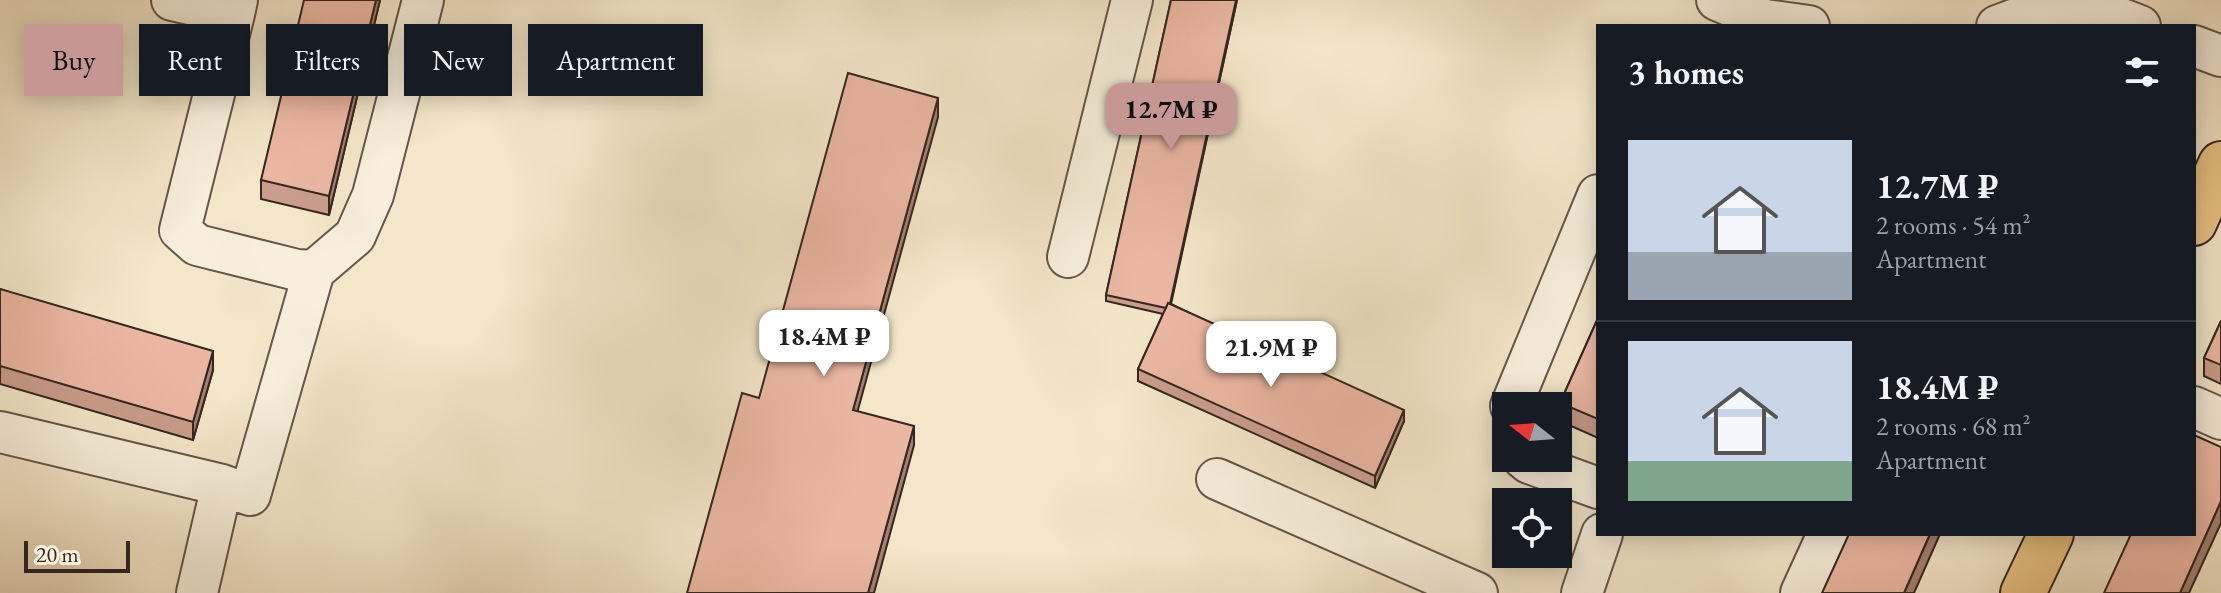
<!DOCTYPE html>
<html lang="en">
<head>
<meta charset="utf-8">
<style>
	:root { --surface:#171b24; --page:#20242c; --text:#f1f3f6; --muted:#9ea1a6; --line:#363941; --accent:#c59692 }
	body { margin:0; font-family:"EB Garamond",serif; background:var(--page); color:var(--text); height:100vh; display:flex; flex-direction:column; font-size:30px; white-space:nowrap }
	* { box-sizing:border-box; margin:0 }
	p { font-size:26px; color:var(--muted) }
	.icon { flex:none; width:44px; height:44px; fill:none; stroke:currentColor; stroke-width:2; stroke-linecap:round; stroke-linejoin:round }
	.map { position:relative; flex:1; overflow:hidden }
	.details { position:absolute; left:1596px; top:24px; width:600px; height:512px; display:flex; flex-direction:column; background:var(--surface); border-radius:0px; box-shadow:0 4px 20px #0003 }
	.details>* { flex:none }
	.banner { position:absolute; left:24px; top:24px; width:760px; height:72px; display:flex; gap:16px }
	.needle { width:52px; rotate:287deg }
	.tools { position:absolute; left:1492px; top:392px; display:grid; gap:16px }
	.tools a { display:grid; place-items:center; width:80px; height:80px; border-radius:0px; background:var(--surface); box-shadow:0 4px 20px #0003; font-size:40px }
	.scale { position:absolute; left:24px; bottom:20px; width:106px; box-sizing:border-box; padding-left:8px; border:4px solid #352620; border-top:0; font-size:22px; line-height:28px; white-space:nowrap; color:#352620; -webkit-text-stroke:6px #f7efdc; paint-order:stroke }
	.price { position:absolute; translate:-50% -68px; padding:0 18px; border-radius:16px; background:#fff; color:#222; font-size:26px; line-height:52px; filter:drop-shadow(0 2px 4px #0008) }
	.price::after { content:''; position:absolute; left:50%; top:48px; width:24px; height:18px; margin-left:-12px; background:inherit; clip-path:polygon(0 0,100% 0,50% 100%) }
	.price.current { background:var(--accent); color:#111 }
	ul { padding:0; list-style:none }
	li { display:flex; align-items:center; gap:24px; height:200px; padding:0 32px }
	li+li { border-top:2px solid var(--line) }
	li span { display:grid; place-items:center; flex:none; width:224px; height:160px; border-radius:0px; color:#555 }
	li>.icon { margin-inline-start:auto }
	span .icon { width:96px; height:96px; fill:#fffc; stroke-width:1 }
	li b { font-size:34px }
	h2 { display:flex; justify-content:space-between; align-items:center; height:96px; padding:0 32px; font-size:34px }
	.tag { padding:0 28px; border-radius:0px; background:var(--surface); box-shadow:0 4px 20px #0003; font-size:28px; line-height:72px }
	.tag.current { background:var(--accent); color:#111 }
	.map>svg:first-child { display:block }
	.lines { fill:none; stroke-linecap:round; stroke-linejoin:round }
	.minor-casing { stroke:#64564a; stroke-width:44 }
	.major-casing { stroke:#352620; stroke-width:48 }
	.minor { stroke:#f7efdc; stroke-width:40 }
	.major { stroke:#eac384; stroke-width:44 }
	.wall { fill:#ca9d8c; stroke:#352620; stroke-width:2 }
	.shaded-wall { fill:#a48072; stroke:#352620; stroke-width:2 }
	.building { fill:#ebb7a3; stroke:#352620; stroke-width:2 }
</style>
</head>
<body>
<div class="map">
<svg width="2221" height="593" viewBox="0 0 2221 593">
	<rect width="100%" height="100%" fill="#f3e6c9"/>
	<filter id="stains"><feTurbulence type="fractalNoise" baseFrequency=".0025" numOctaves="4"/><feColorMatrix values="0 0 0 0 .2 0 0 0 0 .09 0 0 0 0 .02 0 0 0 .5 -.17"/></filter>
	<radialGradient id="worn" r=".72"><stop offset=".6" stop-color="#630" stop-opacity="0"/><stop offset="1" stop-color="#630" stop-opacity=".3"/></radialGradient>
	<g class="lines">
		<g class="minor-casing">
			<path id="minor" d="M 172,0 L 234,14 L 237,0
				M 1717,0 L 1765,20 L 1809,26
				M 234,14 L 180,230 L 197,245 L 297,270 L 314,271
				M 1997,26 L 2034,12 L 2109,14 L 2140,26
				M 2194,46 L 2221,56
				M 1068,257 L 1132,0
				M 1511,406 L 1598,195
				M 2194,407 L 2221,419
				M 0,432 L 222,485 L 250,495 L 314,271 L 355,236 L 373,195 L 423,0
				M 1523,458 L 1529,463 L 1598,488
				M 1217,479 L 1477,593
				M 197,593 L 222,485
				M 1582,593 L 1602,534
				M 1801,593 L 1828,534"/>
		</g>
		<g class="major-casing">
			<path id="major" d="M 2194,223 L 2221,164
				M 2023,593 L 2051,534"/>
		</g>
		<use href="#minor" class="minor"/>
		<use href="#major" class="major"/>
	</g>
	<path class="wall" d="M 380,0 L 329,215 L 261,199 L 261,180 Z
		M 1171,0 L 1237,0 L 1171,304 L 1404,421 L 1375,488 L 1138,381 L 1138,369 L 1163,314 L 1106,301 L 1106,295 Z
		M 0,289 L 213,370 L 193,440 L 0,384 Z
		M 1598,318 L 1598,438 L 1560,421 L 1560,403 Z
		M 2221,321 L 2221,384 L 2204,376 L 2204,358 Z"/>
	<path class="shaded-wall" d="M 376,0 L 380,0 L 329,215 L 329,196 Z
		M 1236,0 L 1237,0 L 1168,315 L 1168,309 Z
		M 938,98 L 938,117 L 853,428 L 853,410 Z
		M 213,351 L 213,370 L 193,440 L 193,422 Z
		M 1404,410 L 1404,421 L 1375,488 L 1375,476 Z
		M 914,426 L 914,445 L 874,593 L 868,593 Z
		M 2221,501 L 2221,523 L 2189,593 L 2180,593 Z
		M 1930,534 L 1940,534 L 1914,593 L 1904,593 Z"/>
	<path class="building" d="M 304,0 L 376,0 L 329,196 L 261,180 Z
		M 1171,0 L 1236,0 L 1170,304 L 1168,303 L 1166,308 L 1106,295 Z
		M 848,73 L 938,98 L 853,410 L 914,426 L 868,593 L 687,593 L 742,393 L 759,398 Z
		M 0,289 L 213,351 L 193,422 L 0,366 Z
		M 1168,303 L 1404,410 L 1375,476 L 1138,369 Z
		M 1598,318 L 1598,419 L 1560,403 Z
		M 2221,321 L 2221,365 L 2204,358 Z
		M 2194,435 L 2221,447 L 2221,501 L 2180,593 L 2104,593 L 2131,534 L 2194,534 Z
		M 1849,534 L 1930,534 L 1904,593 L 1822,593 Z"/>
	<rect width="100%" height="100%" filter="url(#stains)"/>
	<rect width="100%" height="100%" fill="url(#worn)"/>
</svg>
<div class="tools">
<a><svg class="needle" viewBox="-14 -14 28 28"><path d="M0-13l5 13h-10z" fill="#e53935"/><path d="M0 13l5-13h-10z" fill="#9ea1a6"/></svg></a>
<a><svg class="icon" aria-label="locate" viewBox="0 0 24 24"><circle cx="12" cy="12" r="6"/><path d="M12 2v4M12 18v4M2 12h4M18 12h4"/></svg></a>
</div>
<div class="scale">20 m</div>
<b class="price current" style="left:1171px;top:151px">12.7M ₽</b>
<b class="price" style="left:824px;top:378px">18.4M ₽</b>
<b class="price" style="left:1271px;top:389px">21.9M ₽</b>
<div class="banner">
<a class="tag current">Buy</a>
<a class="tag">Rent</a>
<a class="tag">Filters</a>
<a class="tag">New</a>
<a class="tag">Apartment</a>
</div>
<section class="details">
<h2>3 homes<svg class="icon" aria-label="filters" viewBox="0 0 24 24"><path d="M4 7h16M4 17h16"/><circle cx="9" cy="7" r="2"/><circle cx="15" cy="17" r="2"/></svg></h2>
<ul>
<li><span style="background:linear-gradient(#c9d6e8 70%,#9aa5b1 0)"><svg class="icon" aria-label="home" viewBox="0 0 24 24"><path d="M3 11l9-7 9 7M6 9v11h12V9"/></svg></span><div><b>12.7M ₽</b><p>2 rooms · 54 m²</p><p>Apartment</p></div></li>
<li><span style="background:linear-gradient(#c9d6e8 75%,#7fa58c 0)"><svg class="icon" aria-label="home" viewBox="0 0 24 24"><path d="M3 11l9-7 9 7M6 9v11h12V9"/></svg></span><div><b>18.4M ₽</b><p>2 rooms · 68 m²</p><p>Apartment</p></div></li>
</ul>
</section>
</div>
</body>
</html>
